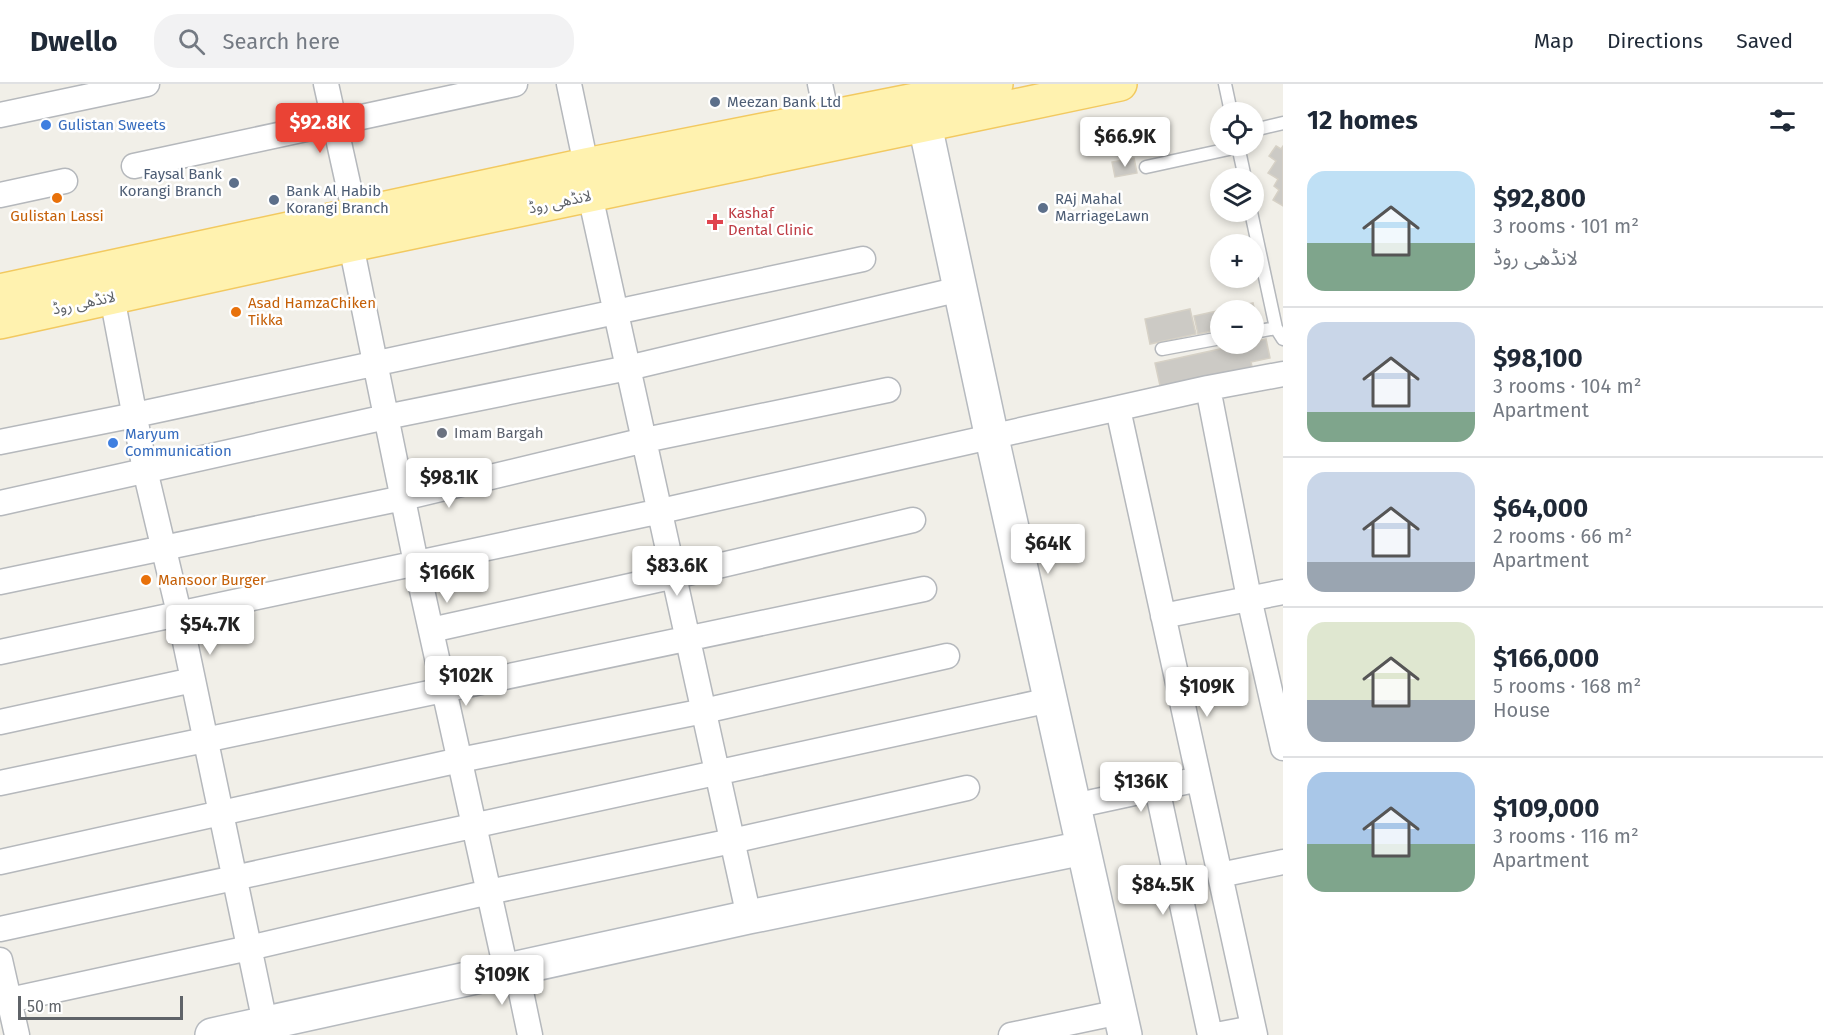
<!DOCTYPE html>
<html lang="en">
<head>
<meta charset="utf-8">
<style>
	:root { --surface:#fff; --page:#f2f2f3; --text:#1f2937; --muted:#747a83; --line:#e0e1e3; --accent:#ea4335 }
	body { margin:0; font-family:"Fira Sans","Noto Sans Arabic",sans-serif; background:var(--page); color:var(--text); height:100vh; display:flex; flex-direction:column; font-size:22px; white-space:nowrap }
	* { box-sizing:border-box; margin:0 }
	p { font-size:20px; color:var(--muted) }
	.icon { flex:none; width:33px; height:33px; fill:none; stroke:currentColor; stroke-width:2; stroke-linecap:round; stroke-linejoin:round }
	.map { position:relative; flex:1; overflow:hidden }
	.sheet { display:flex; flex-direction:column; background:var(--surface); width:540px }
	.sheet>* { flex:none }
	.buttons { position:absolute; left:1210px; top:18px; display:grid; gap:12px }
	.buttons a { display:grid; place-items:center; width:54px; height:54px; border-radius:50%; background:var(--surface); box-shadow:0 3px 9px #0003; font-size:30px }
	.scale { position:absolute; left:18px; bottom:15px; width:165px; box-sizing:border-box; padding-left:6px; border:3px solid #5f6368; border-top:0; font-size:16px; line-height:21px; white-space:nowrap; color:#5f6368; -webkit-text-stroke:4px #fff; paint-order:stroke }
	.price { position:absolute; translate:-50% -51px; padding:0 14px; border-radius:6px; background:#fff; color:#222; font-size:20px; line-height:39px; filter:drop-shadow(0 2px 3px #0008) }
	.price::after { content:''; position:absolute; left:50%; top:36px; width:18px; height:14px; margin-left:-9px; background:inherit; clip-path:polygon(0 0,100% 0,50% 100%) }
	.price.on { background:var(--accent); color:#fff }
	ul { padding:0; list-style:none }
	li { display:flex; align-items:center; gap:18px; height:150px; padding:0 24px }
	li+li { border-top:2px solid var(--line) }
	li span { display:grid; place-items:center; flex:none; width:168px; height:120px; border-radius:18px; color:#555 }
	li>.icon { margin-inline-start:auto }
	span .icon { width:72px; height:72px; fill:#fffc; stroke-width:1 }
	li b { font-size:26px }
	h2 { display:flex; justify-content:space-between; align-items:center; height:72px; padding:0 24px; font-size:26px }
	header { display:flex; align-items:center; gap:36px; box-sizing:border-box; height:84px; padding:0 30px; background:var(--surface); border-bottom:2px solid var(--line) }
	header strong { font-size:28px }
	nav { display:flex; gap:33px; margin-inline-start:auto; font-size:21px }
	.search { width:420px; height:54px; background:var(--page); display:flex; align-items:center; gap:15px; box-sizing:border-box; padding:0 21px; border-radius:24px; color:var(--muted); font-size:22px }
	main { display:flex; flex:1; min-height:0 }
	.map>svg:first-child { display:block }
	.building { fill:#cccac5; stroke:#d6d1c6; stroke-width:1.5 }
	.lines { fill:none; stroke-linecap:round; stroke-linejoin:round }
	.lane-casing { stroke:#b5b8bc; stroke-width:15 }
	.street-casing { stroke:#b5b8bc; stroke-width:27 }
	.secondary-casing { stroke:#b6babf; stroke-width:36 }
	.primary-casing { stroke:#f2c960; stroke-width:36 }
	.lane { stroke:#fff; stroke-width:12 }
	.street { stroke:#fff; stroke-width:24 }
	.secondary { stroke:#fff; stroke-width:33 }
	.primary { stroke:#fff2af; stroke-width:33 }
	.service-dot { fill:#5c6f8a; stroke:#fff; stroke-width:2 }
	.shop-dot { fill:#3f7fe0; stroke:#fff; stroke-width:2 }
	.food-dot { fill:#e8710a; stroke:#fff; stroke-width:2 }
	.health-dot { fill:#e0444e; stroke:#fff; stroke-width:2 }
	.worship-dot { fill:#6b7280; stroke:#fff; stroke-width:2 }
	.labels { text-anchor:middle; stroke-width:5; stroke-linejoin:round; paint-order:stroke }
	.service-label { font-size:15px; fill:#4e5e75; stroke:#fff; text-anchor:start }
	.shop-label { font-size:15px; fill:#366cbe; stroke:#fff; text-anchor:start }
	.street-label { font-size:15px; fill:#5f6368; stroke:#fff }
	.health-label { font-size:15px; fill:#be3a42; stroke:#fff; text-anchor:start }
	.food-label { font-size:15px; fill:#c56008; stroke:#fff; text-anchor:start }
	.worship-label { font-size:15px; fill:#5b616d; stroke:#fff; text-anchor:start }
</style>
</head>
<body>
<header>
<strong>Dwello</strong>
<div class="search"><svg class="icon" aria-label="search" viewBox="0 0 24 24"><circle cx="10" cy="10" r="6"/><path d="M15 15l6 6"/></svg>Search here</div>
<nav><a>Map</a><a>Directions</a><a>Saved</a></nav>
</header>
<main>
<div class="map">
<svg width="1283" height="951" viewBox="0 0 1283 951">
	<rect width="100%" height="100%" fill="#f1efe8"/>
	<path class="building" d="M 1276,62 L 1281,65 L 1283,62 L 1283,122 L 1273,116 L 1279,106 L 1274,102 L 1278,95 L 1268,89 L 1276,77 L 1269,72 Z
		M 1134,74 L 1137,89 L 1115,93 L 1112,78 Z
		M 1253,219 L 1257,236 L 1254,237 L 1254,226 L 1221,226 L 1221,245 L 1198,250 L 1194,232 Z
		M 1190,225 L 1196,250 L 1150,260 L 1145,235 Z
		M 1266,255 L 1270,274 L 1251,278 L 1253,287 L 1161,306 L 1155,279 Z"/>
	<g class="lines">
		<g class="lane-casing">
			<path id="lane" d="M 1225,0 L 1231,28
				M 1254,46 L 1283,39
				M 1238,62 L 1245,94
				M 1146,83 L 1238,63
				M 1251,128 L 1276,244 L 1283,255
				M 1254,248 L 1276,244
				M 1162,265 L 1221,254"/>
		</g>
		<g class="street-casing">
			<path id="street" d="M 326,0 L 355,131
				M 569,0 L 586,81
				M 820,0 L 827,33
				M 0,31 L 147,0
				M 134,82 L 515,0
				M 0,111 L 65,97
				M 590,111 L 749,833
				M 351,161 L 416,479 L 506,886
				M 112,213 L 145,386 L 179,529 L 265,939
				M 1208,304 L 1249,514 L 1283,664
				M 1118,325 L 1255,951
				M 0,358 L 135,331 L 863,175
				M 0,419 L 386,333 L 628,284 L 960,205
				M 0,498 L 403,414 L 645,356 L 888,306
				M 1163,532 L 1283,508
				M 431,546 L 675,492 L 913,436
				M 0,568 L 661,427 L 1208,304 L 1283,290
				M 0,638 L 193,596
				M 0,699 L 924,505
				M 1157,704 L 1210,951
				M 1074,722 L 1199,695
				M 0,778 L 460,676 L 704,627 L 947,572
				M 1220,791 L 1283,778
				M 0,845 L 1050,616
				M 0,876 L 17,951
				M 516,884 L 530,951
				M 0,918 L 249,864 L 489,808 L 732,757 L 967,704
				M 1011,951 L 1120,928
				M 1216,951 L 1253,944"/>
		</g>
		<g class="secondary-casing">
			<path id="secondary" d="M 925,41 L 992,354 L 1125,951
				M 212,951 L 749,833 L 1083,764"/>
		</g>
		<g class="primary-casing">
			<path id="primary" d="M 0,207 L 586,81 L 996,0
				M 0,238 L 351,161 L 1120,0"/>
		</g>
		<use href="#lane" class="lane"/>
		<use href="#street" class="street"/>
		<use href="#secondary" class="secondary"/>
		<use href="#primary" class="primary"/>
	</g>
	<g class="service-dot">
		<circle cx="715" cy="18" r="6"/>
		<circle cx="234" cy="99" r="6"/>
		<circle cx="274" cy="116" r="6"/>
		<circle cx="1043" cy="124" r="6"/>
	</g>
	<g class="shop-dot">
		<circle cx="46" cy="41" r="6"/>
		<circle cx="113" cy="359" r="6"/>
	</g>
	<g class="food-dot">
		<circle cx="57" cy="114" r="6"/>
		<circle cx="236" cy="228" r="6"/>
		<circle cx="146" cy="496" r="6"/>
	</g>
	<path class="health-dot" d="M712 129h6v6h6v6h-6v6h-6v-6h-6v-6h6z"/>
	<circle class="worship-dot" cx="442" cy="349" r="6"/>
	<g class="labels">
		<g class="service-label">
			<text x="727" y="23">Meezan Bank Ltd</text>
			<text x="222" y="95" text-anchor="end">Faysal Bank<tspan x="222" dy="17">Korangi Branch</tspan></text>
			<text x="286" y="112">Bank Al Habib<tspan x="286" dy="17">Korangi Branch</tspan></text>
			<text x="1055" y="120">RAj Mahal<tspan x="1055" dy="17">MarriageLawn</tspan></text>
		</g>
		<g class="shop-label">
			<text x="58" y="46">Gulistan Sweets</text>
			<text x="125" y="355">Maryum<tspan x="125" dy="17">Communication</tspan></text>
		</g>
		<g class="street-label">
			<text transform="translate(560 118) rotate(-12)" y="5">لانڈھی روڈ</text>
			<text transform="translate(84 219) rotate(-12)" y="5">لانڈھی روڈ</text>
		</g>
		<g class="health-label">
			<text x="728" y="134">Kashaf<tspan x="728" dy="17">Dental Clinic</tspan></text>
		</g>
		<g class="food-label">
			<text x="57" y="137" text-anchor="middle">Gulistan Lassi</text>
			<text x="248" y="224">Asad HamzaChiken<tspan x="248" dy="17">Tikka</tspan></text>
			<text x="158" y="501">Mansoor Burger</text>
		</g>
		<g class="worship-label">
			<text x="454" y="354">Imam Bargah</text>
		</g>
	</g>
</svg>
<div class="buttons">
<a><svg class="icon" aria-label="locate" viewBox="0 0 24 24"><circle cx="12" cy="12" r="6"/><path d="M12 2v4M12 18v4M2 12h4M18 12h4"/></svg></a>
<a><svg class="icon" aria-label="layers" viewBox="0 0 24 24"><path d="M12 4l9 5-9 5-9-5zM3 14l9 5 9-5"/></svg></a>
<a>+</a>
<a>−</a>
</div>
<div class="scale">50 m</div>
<b class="price on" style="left:320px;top:70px">$92.8K</b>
<b class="price" style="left:1125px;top:84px">$66.9K</b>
<b class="price" style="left:449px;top:425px">$98.1K</b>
<b class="price" style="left:1048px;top:491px">$64K</b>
<b class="price" style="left:677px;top:513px">$83.6K</b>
<b class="price" style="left:447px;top:520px">$166K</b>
<b class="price" style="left:210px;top:572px">$54.7K</b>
<b class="price" style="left:466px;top:623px">$102K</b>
<b class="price" style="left:1207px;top:634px">$109K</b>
<b class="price" style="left:1141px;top:729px">$136K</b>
<b class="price" style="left:1163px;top:832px">$84.5K</b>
<b class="price" style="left:502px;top:922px">$109K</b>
</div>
<section class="sheet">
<h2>12 homes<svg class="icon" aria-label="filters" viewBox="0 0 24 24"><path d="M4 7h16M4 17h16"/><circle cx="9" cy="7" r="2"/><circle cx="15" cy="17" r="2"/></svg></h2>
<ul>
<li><span style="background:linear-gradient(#bfe0f5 60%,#7fa58c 0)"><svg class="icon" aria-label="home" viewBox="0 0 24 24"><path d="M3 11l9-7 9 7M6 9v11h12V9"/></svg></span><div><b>$92,800</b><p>3 rooms · 101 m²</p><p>لانڈھی روڈ</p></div></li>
<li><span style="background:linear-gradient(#c9d6e8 75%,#7fa58c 0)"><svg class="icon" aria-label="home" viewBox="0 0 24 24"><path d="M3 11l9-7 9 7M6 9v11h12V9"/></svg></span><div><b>$98,100</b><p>3 rooms · 104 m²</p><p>Apartment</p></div></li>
<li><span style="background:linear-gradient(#c9d6e8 75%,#9aa5b1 0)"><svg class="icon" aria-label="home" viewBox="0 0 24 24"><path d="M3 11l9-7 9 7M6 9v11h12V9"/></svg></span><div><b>$64,000</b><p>2 rooms · 66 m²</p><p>Apartment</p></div></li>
<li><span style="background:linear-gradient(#dfe7d0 65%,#9aa5b1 0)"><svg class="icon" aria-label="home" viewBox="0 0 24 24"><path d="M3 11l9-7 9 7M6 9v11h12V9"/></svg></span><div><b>$166,000</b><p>5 rooms · 168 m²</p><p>House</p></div></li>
<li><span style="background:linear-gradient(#a9c7e8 60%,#7fa58c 0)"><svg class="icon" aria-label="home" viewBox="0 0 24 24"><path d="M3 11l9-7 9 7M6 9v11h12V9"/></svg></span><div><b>$109,000</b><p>3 rooms · 116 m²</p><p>Apartment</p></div></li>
</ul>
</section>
</main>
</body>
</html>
